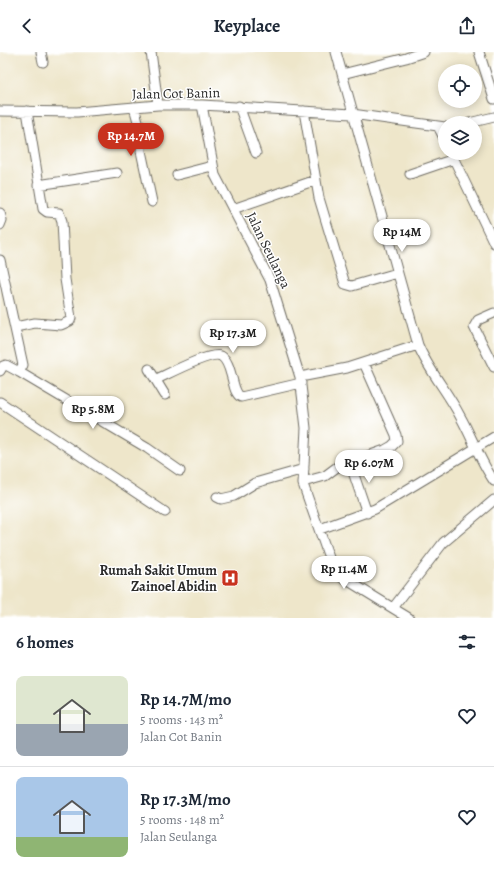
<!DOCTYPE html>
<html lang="en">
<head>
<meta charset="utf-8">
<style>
	:root { --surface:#fff; --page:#f2f2f3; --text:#1f2937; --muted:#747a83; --line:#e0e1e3; --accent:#c8321e }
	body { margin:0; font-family:Alegreya,serif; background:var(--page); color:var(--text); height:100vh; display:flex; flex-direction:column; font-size:15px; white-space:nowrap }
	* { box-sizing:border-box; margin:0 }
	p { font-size:13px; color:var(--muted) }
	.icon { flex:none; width:22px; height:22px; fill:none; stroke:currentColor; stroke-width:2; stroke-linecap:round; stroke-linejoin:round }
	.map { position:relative; height:566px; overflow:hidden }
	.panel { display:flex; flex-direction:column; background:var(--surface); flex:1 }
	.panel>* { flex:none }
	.buttons { position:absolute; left:438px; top:12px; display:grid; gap:8px }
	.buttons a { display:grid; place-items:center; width:44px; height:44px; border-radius:50%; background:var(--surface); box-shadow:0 2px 10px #0003; font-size:20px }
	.price { position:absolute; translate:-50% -34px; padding:0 9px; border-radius:14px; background:#fff; color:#222; font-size:13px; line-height:26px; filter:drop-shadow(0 1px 2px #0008) }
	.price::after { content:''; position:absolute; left:50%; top:24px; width:12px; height:9px; margin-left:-6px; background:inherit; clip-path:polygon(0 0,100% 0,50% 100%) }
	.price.active { background:var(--accent); color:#fff }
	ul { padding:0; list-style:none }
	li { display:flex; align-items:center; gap:12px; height:100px; padding:0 16px }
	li+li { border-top:1px solid var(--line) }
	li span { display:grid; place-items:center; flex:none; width:112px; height:80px; border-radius:8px; color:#555 }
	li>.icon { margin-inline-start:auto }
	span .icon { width:48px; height:48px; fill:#fffc; stroke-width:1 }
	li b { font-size:17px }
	h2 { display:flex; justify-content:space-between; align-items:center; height:48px; padding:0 16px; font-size:17px }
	header { display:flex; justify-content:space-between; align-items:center; height:52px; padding:0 16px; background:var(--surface); font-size:18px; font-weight:600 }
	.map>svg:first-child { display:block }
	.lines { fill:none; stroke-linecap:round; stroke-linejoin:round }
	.minor-casing { stroke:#6f6c63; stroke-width:11 }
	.minor { stroke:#fff; stroke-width:9 }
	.labels { text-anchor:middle; stroke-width:3; stroke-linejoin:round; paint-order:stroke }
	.street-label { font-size:14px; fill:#2b2b2b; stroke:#fff }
	.poi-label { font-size:14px; font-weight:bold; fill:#2b2b2b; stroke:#fff; text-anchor:end }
</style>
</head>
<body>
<header><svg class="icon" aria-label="back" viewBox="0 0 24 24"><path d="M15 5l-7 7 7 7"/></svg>Keyplace<svg class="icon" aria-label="share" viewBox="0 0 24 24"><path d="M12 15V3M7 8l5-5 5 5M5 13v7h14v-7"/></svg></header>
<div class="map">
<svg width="494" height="566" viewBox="0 0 494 566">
	<rect width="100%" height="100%" fill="#fff"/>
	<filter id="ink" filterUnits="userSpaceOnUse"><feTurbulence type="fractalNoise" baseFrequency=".025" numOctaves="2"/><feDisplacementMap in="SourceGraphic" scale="8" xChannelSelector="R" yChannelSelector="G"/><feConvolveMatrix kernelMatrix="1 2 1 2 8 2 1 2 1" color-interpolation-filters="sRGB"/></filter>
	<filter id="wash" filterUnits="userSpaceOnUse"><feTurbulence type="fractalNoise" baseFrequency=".012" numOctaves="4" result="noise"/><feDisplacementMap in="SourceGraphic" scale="16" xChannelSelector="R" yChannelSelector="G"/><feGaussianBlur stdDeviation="0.9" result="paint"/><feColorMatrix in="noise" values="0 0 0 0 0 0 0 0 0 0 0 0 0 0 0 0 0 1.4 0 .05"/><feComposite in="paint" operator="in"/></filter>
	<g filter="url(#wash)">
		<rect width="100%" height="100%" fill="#eee6ca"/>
	</g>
	<g filter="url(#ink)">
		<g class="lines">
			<g class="minor-casing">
				<path id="minor" d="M 41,0 L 43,10
					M 151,0 L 158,53
					M 336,0 L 418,293 C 429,319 447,339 460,364 C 472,385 480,409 494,429
					M 479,0 L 494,47
					M 342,22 L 406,6 L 424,0
					M 202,53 L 215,123 L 270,228 L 300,325 L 306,376 L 303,432 L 333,517 L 337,522 L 409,566
					M 239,54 L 256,101
					M 134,55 L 142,84 L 141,99 L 152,150
					M 0,59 L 77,60 L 158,53 L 202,53 L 352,62 L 445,75
					M 304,59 L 319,146 L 345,232 L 352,234 L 397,221
					M 469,71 L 494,65
					M 439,76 L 445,88
					M 451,101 L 494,191
					M 410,122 L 454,107
					M 177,123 L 212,114
					M 38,133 L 117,121
					M 233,157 L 316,128
					M 0,161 L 2,168 L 0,173
					M 0,208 L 23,313 L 19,320 L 6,313 L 3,314 L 0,319
					M 494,261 L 478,268 L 474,275 L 494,315
					M 15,275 L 35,271 L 61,273 L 70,269 L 71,266 L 65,227 L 62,169 L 59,161 L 47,160 L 43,157 L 27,59
					M 149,317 L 165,343
					M 19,320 L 147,396 L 180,419
					M 300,325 L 347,316 L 418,293
					M 157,327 C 168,322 211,299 221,304 C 228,308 230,319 232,326 C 234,333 235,342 241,345 L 301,331
					M 0,350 L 165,460
					M 350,411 L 367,461
					M 303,430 L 325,424 L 337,415 L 385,398 L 392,394 L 397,389 L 396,383 L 364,311
					M 217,445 L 221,447 L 234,444 L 255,431 L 304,417
					M 320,477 L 375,457 L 494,385
					M 393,556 L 443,491 L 494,448"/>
			</g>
			<use href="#minor" class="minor"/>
		</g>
	</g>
	<defs>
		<g id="hospital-square" transform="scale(0.9)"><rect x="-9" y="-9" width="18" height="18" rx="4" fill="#c8321e" stroke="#fff"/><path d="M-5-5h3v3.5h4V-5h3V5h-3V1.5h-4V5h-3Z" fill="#fff"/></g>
	</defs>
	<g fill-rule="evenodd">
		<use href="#hospital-square" x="230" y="526"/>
	</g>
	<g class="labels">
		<g class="street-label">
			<text transform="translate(176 41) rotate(-1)" y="5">Jalan Cot Banin</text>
			<text transform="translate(269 198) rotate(64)" y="5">Jalan Seulanga</text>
		</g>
		<g class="poi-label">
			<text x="217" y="523">Rumah Sakit Umum<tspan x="217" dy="16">Zainoel Abidin</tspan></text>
		</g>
	</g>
</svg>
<div class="buttons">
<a><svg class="icon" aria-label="locate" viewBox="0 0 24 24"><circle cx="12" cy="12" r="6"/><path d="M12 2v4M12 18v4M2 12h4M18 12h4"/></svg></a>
<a><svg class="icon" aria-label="layers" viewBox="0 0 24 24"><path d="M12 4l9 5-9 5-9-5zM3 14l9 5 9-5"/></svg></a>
</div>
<b class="price active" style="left:131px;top:105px">Rp 14.7M</b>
<b class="price" style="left:402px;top:201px">Rp 14M</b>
<b class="price" style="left:233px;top:302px">Rp 17.3M</b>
<b class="price" style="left:93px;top:378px">Rp 5.8M</b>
<b class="price" style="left:369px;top:432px">Rp 6.07M</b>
<b class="price" style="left:344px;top:538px">Rp 11.4M</b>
</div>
<section class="panel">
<h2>6 homes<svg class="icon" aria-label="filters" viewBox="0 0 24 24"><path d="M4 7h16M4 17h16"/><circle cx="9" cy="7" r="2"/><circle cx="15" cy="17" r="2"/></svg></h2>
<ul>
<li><span style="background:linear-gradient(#dfe7d0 60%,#9aa5b1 0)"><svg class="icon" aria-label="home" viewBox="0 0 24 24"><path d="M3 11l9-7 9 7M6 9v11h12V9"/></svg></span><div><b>Rp 14.7M/mo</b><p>5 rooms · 143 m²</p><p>Jalan Cot Banin</p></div><svg class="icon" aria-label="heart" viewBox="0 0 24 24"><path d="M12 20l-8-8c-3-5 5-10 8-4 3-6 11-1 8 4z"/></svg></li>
<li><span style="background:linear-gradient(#a9c7e8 75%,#8fb573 0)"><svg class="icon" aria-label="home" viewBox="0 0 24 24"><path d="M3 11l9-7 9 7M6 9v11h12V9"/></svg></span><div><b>Rp 17.3M/mo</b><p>5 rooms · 148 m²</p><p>Jalan Seulanga</p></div><svg class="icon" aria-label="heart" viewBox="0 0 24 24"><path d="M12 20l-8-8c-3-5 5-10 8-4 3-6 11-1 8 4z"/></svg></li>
</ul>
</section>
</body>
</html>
